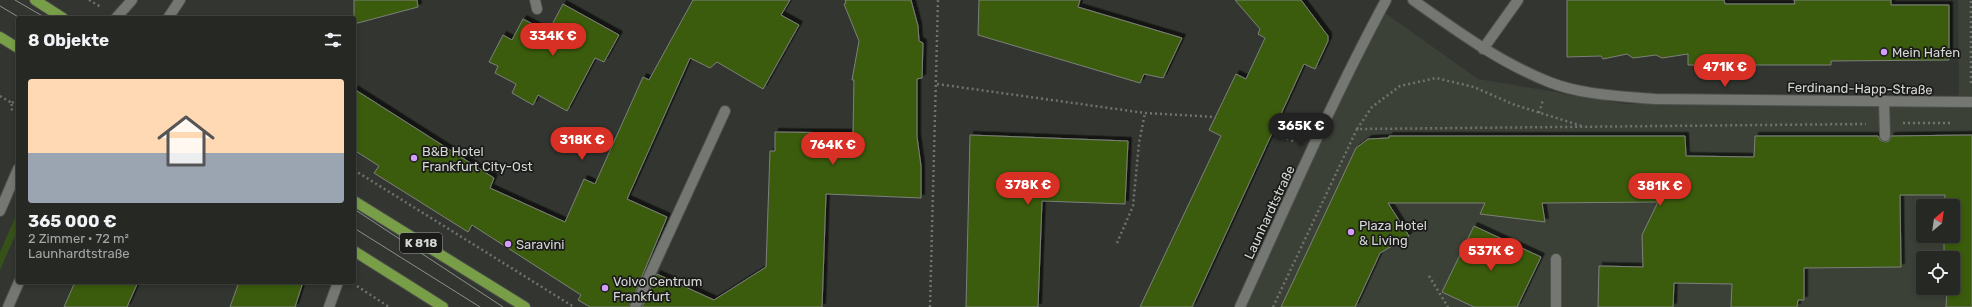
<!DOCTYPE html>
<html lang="de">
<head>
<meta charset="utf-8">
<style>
	:root { --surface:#262824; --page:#323431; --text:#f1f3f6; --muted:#a4a6a6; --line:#424441; --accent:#d93025 }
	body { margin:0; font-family:Rubik,sans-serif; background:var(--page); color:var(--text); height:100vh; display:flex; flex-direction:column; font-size:15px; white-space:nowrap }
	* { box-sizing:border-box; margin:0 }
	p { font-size:13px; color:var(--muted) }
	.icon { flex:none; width:22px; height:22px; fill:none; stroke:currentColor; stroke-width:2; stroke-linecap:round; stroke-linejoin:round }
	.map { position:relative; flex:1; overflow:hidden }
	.details { position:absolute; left:16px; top:16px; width:340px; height:268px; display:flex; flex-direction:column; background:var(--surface); border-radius:4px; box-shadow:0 2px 6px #0003,0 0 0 1px var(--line) }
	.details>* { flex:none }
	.needle { width:26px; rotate:29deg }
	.fabs { position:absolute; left:1916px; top:199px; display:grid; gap:8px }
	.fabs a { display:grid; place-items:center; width:44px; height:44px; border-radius:4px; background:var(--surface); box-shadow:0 2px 6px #0003,0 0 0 1px var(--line); font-size:20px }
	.price { position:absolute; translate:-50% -34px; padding:0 9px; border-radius:14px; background:var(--accent); color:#fff; font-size:13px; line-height:26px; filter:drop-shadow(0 1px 2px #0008) }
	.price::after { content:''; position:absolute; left:50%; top:24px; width:12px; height:9px; margin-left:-6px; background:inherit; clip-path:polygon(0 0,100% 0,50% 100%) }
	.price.selected { background:#222; color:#fff }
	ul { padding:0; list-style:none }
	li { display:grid; align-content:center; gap:8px; height:212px; padding:0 12px }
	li+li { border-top:1px solid var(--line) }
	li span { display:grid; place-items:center; height:124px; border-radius:4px; color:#555 }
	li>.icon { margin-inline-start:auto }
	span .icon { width:72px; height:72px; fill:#fffc; stroke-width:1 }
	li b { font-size:17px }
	h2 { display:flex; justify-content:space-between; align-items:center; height:48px; padding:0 12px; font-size:17px }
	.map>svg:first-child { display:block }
	.built { fill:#3c4138; fill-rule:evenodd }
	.green { fill:#375219 }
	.building { fill:#3a5c10; stroke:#7d807a; filter:url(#shadow) }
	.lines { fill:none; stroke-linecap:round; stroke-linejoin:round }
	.lane-casing { stroke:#4e504d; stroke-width:12 }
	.street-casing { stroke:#4e504d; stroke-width:12 }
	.secondary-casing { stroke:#4e504d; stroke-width:12 }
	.primary-casing { stroke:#4e504d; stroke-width:12 }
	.path { stroke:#70736e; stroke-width:2.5; stroke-dasharray:2 3; stroke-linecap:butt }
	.lane { stroke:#757872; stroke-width:10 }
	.street { stroke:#757872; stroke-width:10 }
	.secondary { stroke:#757872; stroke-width:10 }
	.primary { stroke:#789f47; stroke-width:10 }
	.tram { stroke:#8d8f8b; stroke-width:1 }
	.poi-dot { fill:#d59cfb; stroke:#1b1c1a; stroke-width:1.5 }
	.labels { text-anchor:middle; stroke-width:3.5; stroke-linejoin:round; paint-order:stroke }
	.shield { fill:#1b1c1a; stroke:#9d9f9c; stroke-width:1 }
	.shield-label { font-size:12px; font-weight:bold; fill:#d5d7d4 }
	.poi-label { font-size:13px; fill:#d5d7d4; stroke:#1b1c1a; text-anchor:start }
	.street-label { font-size:13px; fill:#d5d7d4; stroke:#1b1c1a }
</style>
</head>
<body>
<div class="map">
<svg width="1972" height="307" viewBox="0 0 1972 307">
	<defs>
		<filter id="shadow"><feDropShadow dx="3.5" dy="-3.5" stdDeviation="0" flood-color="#0009"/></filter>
	</defs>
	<rect width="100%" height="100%" fill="#323530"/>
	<path class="built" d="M 1958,0 L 1972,0 L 1972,96 L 1959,96 Z
		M 1378,8 L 1478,79 L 1625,104 L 1972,101 L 1972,307 L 1238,307 ZM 1923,206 L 1953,206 L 1953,236 L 1923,236 ZM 1923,258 L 1953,258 L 1953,288 L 1923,288 Z"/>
	<path class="green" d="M 18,211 L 18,229 L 0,270 L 0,252 Z"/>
	<path class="building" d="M 354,0 L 417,0 L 418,7 L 354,24 Z
		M 693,0 L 790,0 L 781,15 L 799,25 L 763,89 L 717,62 L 710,68 L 690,58 L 627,199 L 667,217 L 629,307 L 590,307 L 578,300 L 581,295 L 472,225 L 468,232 L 374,173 L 379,166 L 354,150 L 354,89 L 494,178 L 490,188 L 565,222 L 584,179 L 595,184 L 643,77 L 649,80 Z
		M 845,0 L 911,0 L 918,26 L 919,41 L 923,43 L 922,78 L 917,79 L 917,137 L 921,166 L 921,198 L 826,194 L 822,307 L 642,307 L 657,274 L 714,300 L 766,267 L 770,151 L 775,151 L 775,132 L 853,133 L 854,80 L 852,80 L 859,41 L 844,4 L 846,3 Z
		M 979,0 L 1080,0 L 1078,7 L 1182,38 L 1163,78 L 1144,74 L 1140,83 L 978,35 Z
		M 1235,0 L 1301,0 L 1328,36 L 1328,41 L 1315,69 L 1304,64 L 1192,307 L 1140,307 L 1221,136 L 1209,130 L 1236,74 L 1246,79 L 1265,38 L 1258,34 L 1260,29 Z
		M 1567,0 L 1724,0 L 1725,4 L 1795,4 L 1794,0 L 1891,0 L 1891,5 L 1949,5 L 1949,60 L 1831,61 L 1831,65 L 1688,65 L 1688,54 L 1662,58 L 1656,55 L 1633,58 L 1627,54 L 1603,59 L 1601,56 L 1567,57 Z
		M 563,4 L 619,35 L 604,62 L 595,58 L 567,111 L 538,95 L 533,105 L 512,93 L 516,84 L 495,73 L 498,66 L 489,62 L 503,35 L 512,40 L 523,19 L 548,32 Z
		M 970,135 L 1128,141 L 1125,204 L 1042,201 L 1038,307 L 966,307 Z
		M 1972,135 L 1972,307 L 1946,307 L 1947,289 L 1944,288 L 1953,288 L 1953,258 L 1944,258 L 1944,236 L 1953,236 L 1953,206 L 1944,206 L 1945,195 L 1900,195 L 1901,267 L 1804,268 L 1804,300 L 1798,300 L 1797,307 L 1731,307 L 1732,284 L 1674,283 L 1673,307 L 1598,307 L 1599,266 L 1643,267 L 1642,235 L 1658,202 L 1542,203 L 1545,222 L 1480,214 L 1485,203 L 1388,203 L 1409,236 L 1380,253 L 1355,307 L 1281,307 L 1356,148 L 1368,139 L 1389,138 L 1389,136 L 1685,136 L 1686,156 L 1754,157 L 1755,136 L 1878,136 L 1880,140 L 1885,142 L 1889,141 L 1891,136 Z
		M 1474,226 L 1541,257 L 1517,307 L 1474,307 L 1442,292 Z
		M 75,282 L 138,282 L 127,307 L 64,307 Z
		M 239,282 L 303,282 L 295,307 L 230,307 Z"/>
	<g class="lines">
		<g class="lane-casing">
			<path id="lane" d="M 535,0 L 537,9
				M 1884,101 L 1885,136
				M 635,307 L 725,111
				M 1556,307 L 1556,259"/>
		</g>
		<g class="street-casing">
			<path id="street" d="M 1413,0 C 1457,31 1499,62 1549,82 C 1582,95 1620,96 1655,99 L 1972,102
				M 116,18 L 132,0
				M 168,18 L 180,0
				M 1483,49 L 1518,0
				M 329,307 L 338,282
				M 1240,307 C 1287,204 1332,100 1386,0"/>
		</g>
		<g class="secondary-casing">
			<path id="secondary" d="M 0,211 L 18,169
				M 8,307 L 19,282"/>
		</g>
		<g class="primary-casing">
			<path id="primary" d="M 35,0 L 63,18
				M 0,37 L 18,48
				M 354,201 L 525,307
				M 354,251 L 443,307"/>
		</g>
		<path class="path" d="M 89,0 L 101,7
			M 1971,83 L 1971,0
			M 937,84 L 1145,113 L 1216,117
			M 0,96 L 12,103 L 11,109 L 18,113
			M 12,103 L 18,98
			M 1539,113 L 1543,100
			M 1903,123 L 1950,123
			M 1357,129 L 1372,107 L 1400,86 L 1436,78 L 1474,87 L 1515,105 L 1582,126
			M 1273,132 L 1295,142
			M 354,170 L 574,307
			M 1117,243 L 1133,206 L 1139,143 L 1145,113
			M 1429,276 L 1448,307
			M 357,286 L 389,307
			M 930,307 L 938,0
			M 1273,307 L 1357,129 L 1866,124"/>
		<use href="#lane" class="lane"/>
		<use href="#street" class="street"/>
		<use href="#secondary" class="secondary"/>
		<use href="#primary" class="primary"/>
		<path class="tram" d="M 15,0 L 46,18
			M 0,6 L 20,18
			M 354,209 L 503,307
			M 354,228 L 480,307"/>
	</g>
	<g class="poi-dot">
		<circle cx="1884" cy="52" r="4"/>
		<circle cx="414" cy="158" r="4"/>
		<circle cx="1351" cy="232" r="4"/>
		<circle cx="508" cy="244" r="4"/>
		<circle cx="605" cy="288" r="4"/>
	</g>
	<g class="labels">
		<rect class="shield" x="400" y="233" width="42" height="20" rx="3"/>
		<g class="shield-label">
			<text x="421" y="247">K 818</text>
		</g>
		<g class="poi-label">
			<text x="1892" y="57">Mein Hafen</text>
			<text x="422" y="156">B&amp;B Hotel<tspan x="422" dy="15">Frankfurt City-Ost</tspan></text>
			<text x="1359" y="230">Plaza Hotel<tspan x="1359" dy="15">&amp; Living</tspan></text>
			<text x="516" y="249">Saravini</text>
			<text x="613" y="286">Volvo Centrum<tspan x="613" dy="15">Frankfurt</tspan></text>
		</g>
		<g class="street-label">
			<text transform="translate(1860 88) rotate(1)" y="5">Ferdinand-Happ-Straße</text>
			<text transform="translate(1269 212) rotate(-65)" y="5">Launhardtstraße</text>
		</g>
	</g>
</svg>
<div class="fabs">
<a><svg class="needle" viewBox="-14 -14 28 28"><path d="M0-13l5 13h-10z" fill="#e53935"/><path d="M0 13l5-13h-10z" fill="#a4a6a6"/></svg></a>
<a><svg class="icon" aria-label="locate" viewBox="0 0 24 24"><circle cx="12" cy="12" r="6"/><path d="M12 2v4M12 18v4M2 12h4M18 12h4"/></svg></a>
</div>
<b class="price" style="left:553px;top:57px">334K €</b>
<b class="price" style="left:1725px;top:88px">471K €</b>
<b class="price selected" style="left:1301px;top:147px">365K €</b>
<b class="price" style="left:582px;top:161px">318K €</b>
<b class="price" style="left:833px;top:166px">764K €</b>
<b class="price" style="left:1028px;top:206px">378K €</b>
<b class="price" style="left:1660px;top:207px">381K €</b>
<b class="price" style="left:1491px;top:272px">537K €</b>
<section class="details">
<h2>8 Objekte<svg class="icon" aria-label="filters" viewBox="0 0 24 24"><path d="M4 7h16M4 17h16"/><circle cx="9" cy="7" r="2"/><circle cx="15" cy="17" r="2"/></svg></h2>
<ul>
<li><span style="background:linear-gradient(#ffd9b3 60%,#9aa5b1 0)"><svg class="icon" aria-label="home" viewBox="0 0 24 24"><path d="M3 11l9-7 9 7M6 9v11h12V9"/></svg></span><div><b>365 000 €</b><p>2 Zimmer · 72 m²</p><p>Launhardtstraße</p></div></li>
</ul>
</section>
</div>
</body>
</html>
